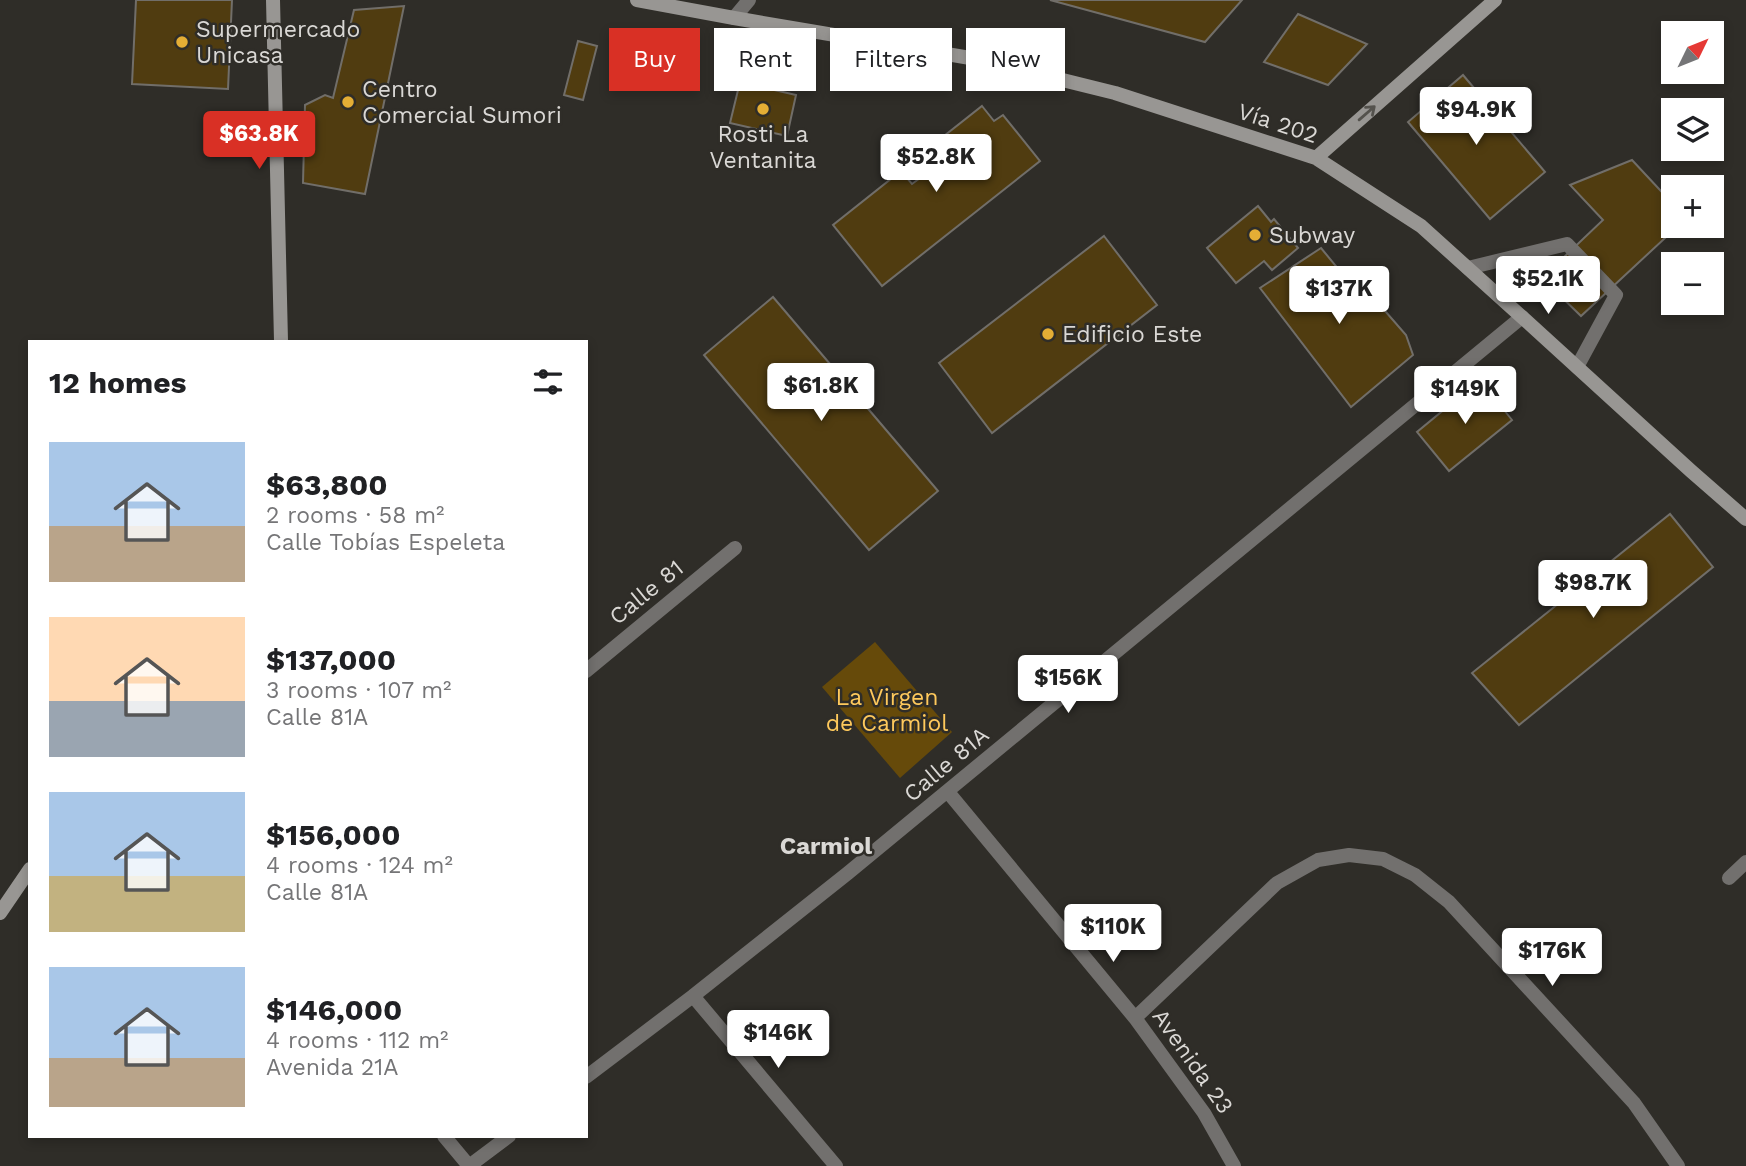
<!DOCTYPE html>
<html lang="en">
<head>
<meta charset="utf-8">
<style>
	:root { --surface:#fff; --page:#f2f2f2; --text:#202124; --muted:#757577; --accent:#d93025 }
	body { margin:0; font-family:"Work Sans",sans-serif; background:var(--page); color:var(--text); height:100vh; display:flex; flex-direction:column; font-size:26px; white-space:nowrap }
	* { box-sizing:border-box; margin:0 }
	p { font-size:23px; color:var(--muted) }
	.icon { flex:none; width:38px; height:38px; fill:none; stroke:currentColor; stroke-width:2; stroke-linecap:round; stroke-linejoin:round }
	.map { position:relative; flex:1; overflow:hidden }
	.details { position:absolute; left:28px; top:340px; width:560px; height:798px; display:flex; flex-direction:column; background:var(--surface); border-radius:0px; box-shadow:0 4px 10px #0003 }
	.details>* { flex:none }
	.banner { position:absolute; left:609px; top:28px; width:665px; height:63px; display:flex; gap:14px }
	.needle { width:46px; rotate:47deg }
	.fabs { position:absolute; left:1661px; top:21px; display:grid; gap:14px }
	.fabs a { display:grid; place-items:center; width:63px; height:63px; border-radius:0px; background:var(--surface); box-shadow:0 4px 10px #0003; font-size:35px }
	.price { position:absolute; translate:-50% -60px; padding:0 16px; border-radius:7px; background:#fff; color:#222; font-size:23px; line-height:46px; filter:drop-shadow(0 2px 4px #0008) }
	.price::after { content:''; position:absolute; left:50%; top:42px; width:21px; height:16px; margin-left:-10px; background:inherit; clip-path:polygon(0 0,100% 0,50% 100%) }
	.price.on { background:var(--accent); color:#fff }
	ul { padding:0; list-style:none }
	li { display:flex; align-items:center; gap:21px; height:175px; padding:0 21px }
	li span { display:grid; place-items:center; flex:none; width:196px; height:140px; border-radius:0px; color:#555 }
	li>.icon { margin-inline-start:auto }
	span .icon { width:84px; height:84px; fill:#fffc; stroke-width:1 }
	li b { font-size:30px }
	h2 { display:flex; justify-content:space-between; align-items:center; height:84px; padding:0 21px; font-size:30px }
	.chip { padding:0 24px; border-radius:0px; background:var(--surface); box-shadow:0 4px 10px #0003; font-size:24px; line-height:63px }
	.chip.on { background:var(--accent); color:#fff }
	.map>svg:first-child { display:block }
	.green { fill:#664a0a }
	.building { fill:#503c10; stroke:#716e69; stroke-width:2 }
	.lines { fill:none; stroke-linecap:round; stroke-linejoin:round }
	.lane { stroke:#72706e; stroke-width:14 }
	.street { stroke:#72706e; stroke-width:14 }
	.secondary { stroke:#989693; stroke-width:14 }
	.oneway { stroke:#54524d }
	.poi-dot { fill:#e4ae35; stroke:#2f2d28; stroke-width:2.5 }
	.labels { text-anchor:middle; stroke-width:5; stroke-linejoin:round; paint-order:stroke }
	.poi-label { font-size:23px; fill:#dad8d5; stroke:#2f2d28; text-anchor:start }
	.street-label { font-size:23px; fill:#dad8d5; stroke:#2f2d28 }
	.park-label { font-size:23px; fill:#fec95c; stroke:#2f2d28 }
	.neighbourhood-label { font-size:24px; font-weight:bold; fill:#dad8d5; stroke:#2f2d28 }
</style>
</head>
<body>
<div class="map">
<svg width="1746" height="1166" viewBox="0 0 1746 1166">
	<rect width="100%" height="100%" fill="#2f2d28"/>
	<path class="green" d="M 875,642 L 952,732 L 900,778 L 822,687 Z"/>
	<path class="building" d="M 136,0 L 232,0 L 228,89 L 132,84 Z
		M 1050,0 L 1242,0 L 1205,42 Z
		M 404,6 L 365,194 L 303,183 L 305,105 L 325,95 L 333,98 L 354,10 Z
		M 1298,14 L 1367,44 L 1328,85 L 1264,62 Z
		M 578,41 L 597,46 L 583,100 L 564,95 Z
		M 1463,75 L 1545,172 L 1490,219 L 1408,122 Z
		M 740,82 L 796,95 L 787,136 L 730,123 Z
		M 982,106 L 994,121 L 1003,115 L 1040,161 L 882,286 L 833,225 L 901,171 L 912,184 L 931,170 L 920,155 Z
		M 1632,160 L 1673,204 L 1673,226 L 1678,226 L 1581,316 L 1542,278 L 1603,220 L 1570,185 Z
		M 1258,206 L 1271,222 L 1274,219 L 1298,248 L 1272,270 L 1264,261 L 1236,283 L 1207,248 Z
		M 1104,236 L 1157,305 L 992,433 L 939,363 Z
		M 1321,248 L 1372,310 L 1379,304 L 1406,335 L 1413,355 L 1351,407 L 1260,288 Z
		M 773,297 L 938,491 L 869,550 L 704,355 Z
		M 1480,380 L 1512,420 L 1449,471 L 1417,432 Z
		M 1670,514 L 1713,567 L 1519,725 L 1472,673 Z"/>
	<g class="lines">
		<path class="lane" d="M 1468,268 L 1567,244 L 1616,295 L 1577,367
			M 1729,878 L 1746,862"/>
		<path class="street" d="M 734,18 L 749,0
			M 586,671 L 735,548
			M 948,792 L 1135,1018 L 1204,1113 L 1234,1166
			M 693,996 L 836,1166
			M 1135,1018 L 1277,883 L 1318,860 L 1349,855 L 1383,859 L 1415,875 L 1449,902 L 1634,1103 L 1678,1166
			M 586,1077 L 693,996 L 848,873 L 1522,317
			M 444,1136 L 469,1166
			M 469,1166 L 509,1136"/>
		<path class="secondary" d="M 273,0 L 281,341
			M 637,0 L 734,18 L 982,60 L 1115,93 L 1316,158 L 1421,226 L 1522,317 L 1691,471 L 1746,519
			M 1316,158 L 1495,0
			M 0,913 L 30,869"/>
	</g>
	<defs><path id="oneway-shaft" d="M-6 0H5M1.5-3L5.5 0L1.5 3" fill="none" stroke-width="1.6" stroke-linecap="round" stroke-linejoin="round" transform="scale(1.75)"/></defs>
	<use class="oneway" href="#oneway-shaft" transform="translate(1367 113) rotate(-41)"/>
	<g class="poi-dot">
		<circle cx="182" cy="42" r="7"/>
		<circle cx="348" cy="102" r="7"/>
		<circle cx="763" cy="109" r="7"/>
		<circle cx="1255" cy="235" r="7"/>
		<circle cx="1048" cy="334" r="7"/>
	</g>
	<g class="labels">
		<g class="poi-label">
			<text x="196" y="37">Supermercado<tspan x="196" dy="26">Unicasa</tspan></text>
			<text x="362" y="97">Centro<tspan x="362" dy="26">Comercial Sumori</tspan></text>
			<text x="763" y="142" text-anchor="middle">Rosti La<tspan x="763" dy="26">Ventanita</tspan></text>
			<text x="1269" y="243">Subway</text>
			<text x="1062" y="342">Edificio Este</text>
		</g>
		<g class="street-label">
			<text transform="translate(1278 123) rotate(18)" y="8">Vía 202</text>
			<text transform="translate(646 592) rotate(-39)" y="8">Calle 81</text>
			<text transform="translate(946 764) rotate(-40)" y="8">Calle 81A</text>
			<text transform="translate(1193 1061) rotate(55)" y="8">Avenida 23</text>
		</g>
		<g class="park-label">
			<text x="887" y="705">La Virgen<tspan x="887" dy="26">de Carmiol</tspan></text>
		</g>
		<g class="neighbourhood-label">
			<text x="826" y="854">Carmiol</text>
		</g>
	</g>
</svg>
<div class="fabs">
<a><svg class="needle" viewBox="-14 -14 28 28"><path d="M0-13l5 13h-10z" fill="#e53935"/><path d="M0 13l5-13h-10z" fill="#757577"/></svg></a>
<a><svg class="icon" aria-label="layers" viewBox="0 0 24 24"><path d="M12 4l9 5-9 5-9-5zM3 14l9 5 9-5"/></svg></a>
<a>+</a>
<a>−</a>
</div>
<b class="price" style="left:1476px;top:147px">$94.9K</b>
<b class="price on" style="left:259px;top:171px">$63.8K</b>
<b class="price" style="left:936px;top:194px">$52.8K</b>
<b class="price" style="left:1548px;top:316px">$52.1K</b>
<b class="price" style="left:1339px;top:326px">$137K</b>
<b class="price" style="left:821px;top:423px">$61.8K</b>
<b class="price" style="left:1465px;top:426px">$149K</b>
<b class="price" style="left:1593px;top:620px">$98.7K</b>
<b class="price" style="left:1068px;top:715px">$156K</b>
<b class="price" style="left:1113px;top:964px">$110K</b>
<b class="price" style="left:1552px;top:988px">$176K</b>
<b class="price" style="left:778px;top:1070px">$146K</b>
<div class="banner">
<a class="chip on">Buy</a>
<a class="chip">Rent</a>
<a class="chip">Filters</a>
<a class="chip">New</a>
</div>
<section class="details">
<h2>12 homes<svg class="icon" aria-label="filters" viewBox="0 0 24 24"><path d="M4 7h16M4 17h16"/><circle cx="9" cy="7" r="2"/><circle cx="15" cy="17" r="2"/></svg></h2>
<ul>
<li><span style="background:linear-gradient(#a9c7e8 60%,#b9a48a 0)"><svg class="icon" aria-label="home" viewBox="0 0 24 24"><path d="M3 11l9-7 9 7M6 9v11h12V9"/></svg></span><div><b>$63,800</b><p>2 rooms · 58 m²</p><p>Calle Tobías Espeleta</p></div></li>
<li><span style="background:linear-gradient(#ffd9b3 60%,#9aa5b1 0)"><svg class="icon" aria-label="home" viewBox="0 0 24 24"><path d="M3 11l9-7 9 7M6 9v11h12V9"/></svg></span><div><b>$137,000</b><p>3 rooms · 107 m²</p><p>Calle 81A</p></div></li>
<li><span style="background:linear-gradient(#a9c7e8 60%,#c2b280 0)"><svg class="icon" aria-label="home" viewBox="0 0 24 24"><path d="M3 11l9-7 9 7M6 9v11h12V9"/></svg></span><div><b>$156,000</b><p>4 rooms · 124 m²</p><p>Calle 81A</p></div></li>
<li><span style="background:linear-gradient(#a9c7e8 65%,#b9a48a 0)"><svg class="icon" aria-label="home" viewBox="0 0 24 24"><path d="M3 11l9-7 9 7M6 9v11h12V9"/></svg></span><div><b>$146,000</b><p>4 rooms · 112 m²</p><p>Avenida 21A</p></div></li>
</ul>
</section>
</div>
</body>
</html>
